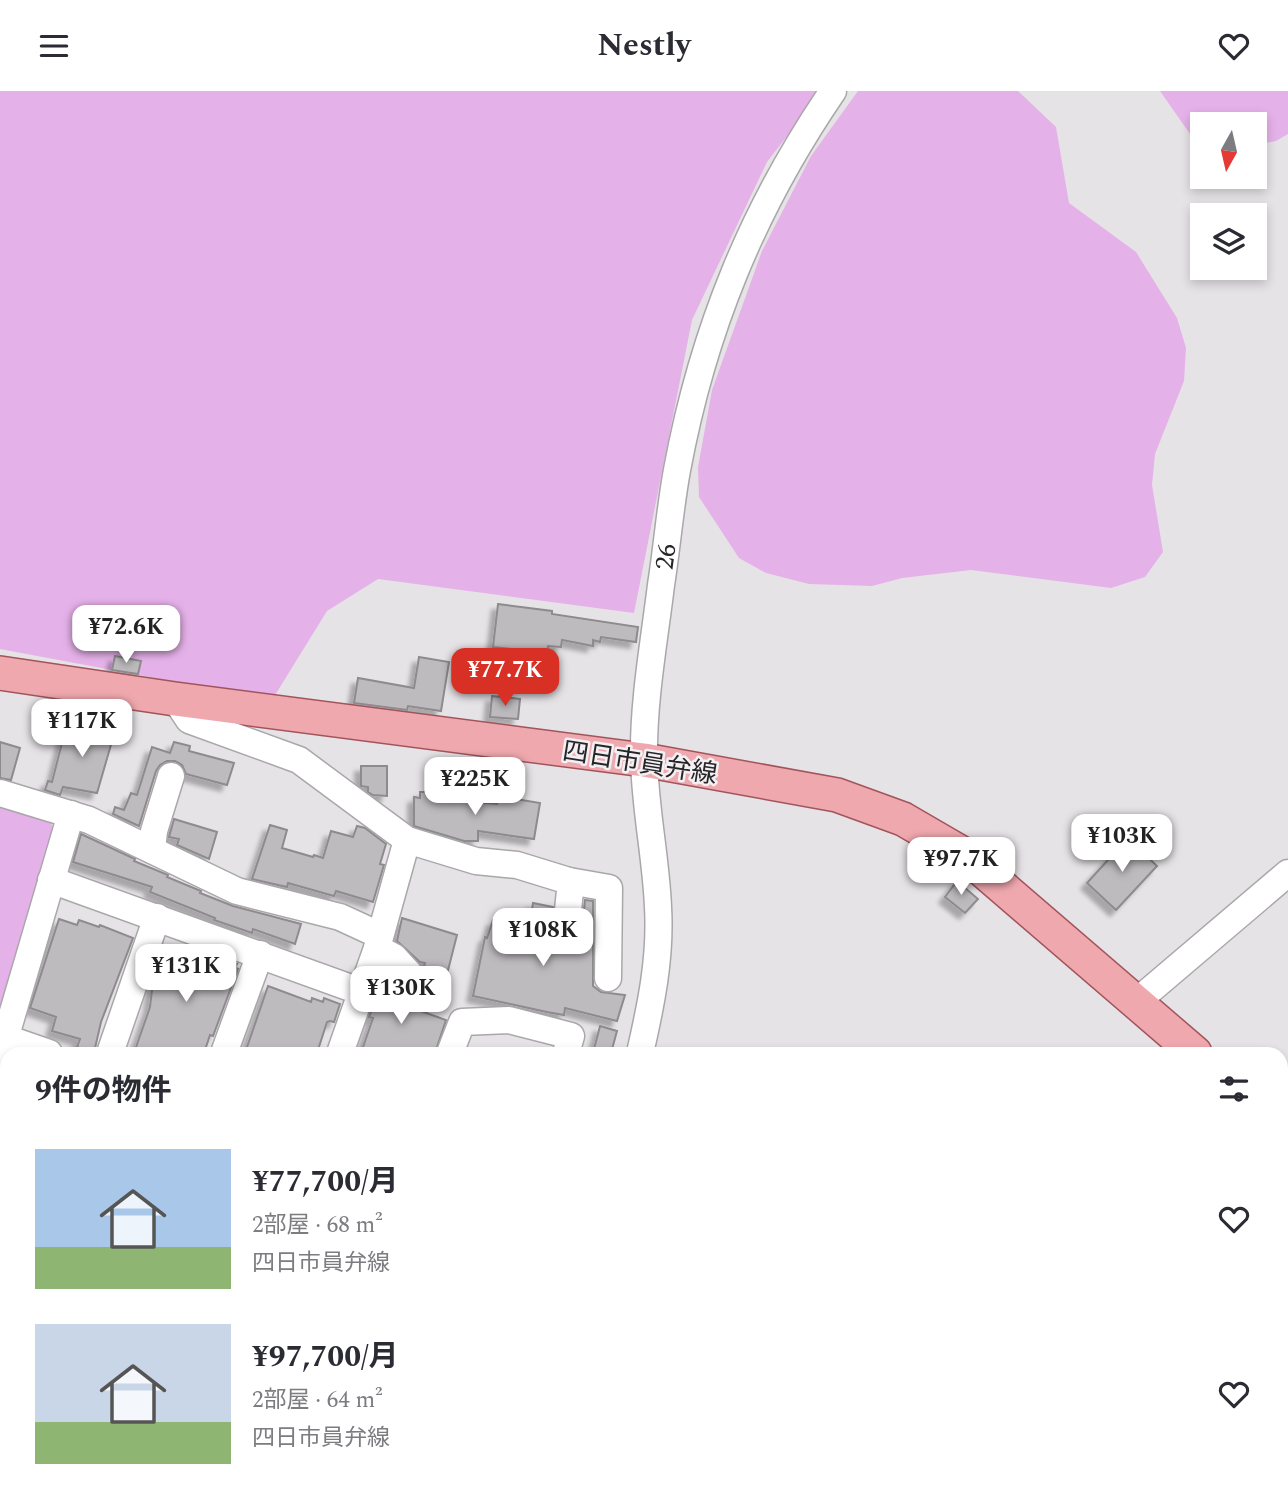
<!DOCTYPE html>
<html lang="ja">
<head>
<meta charset="utf-8">
<style>
	:root { --surface:#fff; --page:#f7f7f7; --text:#2b2b33; --muted:#7c7c81; --accent:#d93025 }
	body { margin:0; font-family:Spectral,"Noto Sans JP",serif; background:var(--page); color:var(--text); height:100vh; display:flex; flex-direction:column; font-size:26px; white-space:nowrap }
	* { box-sizing:border-box; margin:0 }
	p { font-size:23px; color:var(--muted) }
	.icon { flex:none; width:38px; height:38px; fill:none; stroke:currentColor; stroke-width:2; stroke-linecap:round; stroke-linejoin:round }
	.map { position:relative; flex:1; overflow:hidden }
	.drawer { position:absolute; left:0px; top:956px; width:1288px; height:450px; display:flex; flex-direction:column; background:var(--surface); border-radius:21px 21px 0 0; box-shadow:0 4px 10px #0003 }
	.drawer>* { flex:none }
	.needle { width:46px; rotate:188deg }
	.fabs { position:absolute; left:1190px; top:21px; display:grid; gap:14px }
	.fabs a { display:grid; place-items:center; width:77px; height:77px; border-radius:0px; background:var(--surface); box-shadow:0 4px 10px #0003; font-size:35px }
	.price { position:absolute; translate:-50% -60px; padding:0 16px; border-radius:14px; background:#fff; color:#222; font-size:23px; line-height:46px; filter:drop-shadow(0 2px 4px #0008) }
	.price::after { content:''; position:absolute; left:50%; top:42px; width:21px; height:16px; margin-left:-10px; background:inherit; clip-path:polygon(0 0,100% 0,50% 100%) }
	.price.current { background:var(--accent); color:#fff }
	ul { padding:0; list-style:none }
	li { display:flex; align-items:center; gap:21px; height:175px; padding:0 35px }
	li span { display:grid; place-items:center; flex:none; width:196px; height:140px; border-radius:0px; color:#555 }
	li>.icon { margin-inline-start:auto }
	span .icon { width:84px; height:84px; fill:#fffc; stroke-width:1 }
	li b { font-size:30px }
	h2 { display:flex; justify-content:space-between; align-items:center; height:84px; padding:0 35px; font-size:30px }
	header { display:flex; justify-content:space-between; align-items:center; height:91px; padding:0 35px; background:var(--surface); font-size:32px; font-weight:700 }
	.map>svg:first-child { display:block }
	.green { fill:#e5b1e9 }
	.building { fill:#bebbbe; stroke:#8e8b8e; stroke-width:2; filter:url(#shadow) }
	.lines { fill:none; stroke-linecap:round; stroke-linejoin:round }
	.minor-casing { stroke:#aaa7ab; stroke-width:29 }
	.major-casing { stroke:#a2545c; stroke-width:36 }
	.minor { stroke:#fff; stroke-width:26 }
	.major { stroke:#efa8ae; stroke-width:33 }
	.rail { stroke:#858285; stroke-width:5; stroke-dasharray:3.5 7; stroke-linecap:butt }
	.labels { text-anchor:middle; stroke-width:5; stroke-linejoin:round; paint-order:stroke }
	.street-label { font-size:26px; fill:#272527; stroke:#f3f0f3 }
</style>
</head>
<body>
<header><svg class="icon" aria-label="menu" viewBox="0 0 24 24"><path d="M4 6h16M4 12h16M4 18h16"/></svg>Nestly<svg class="icon" aria-label="heart" viewBox="0 0 24 24"><path d="M12 20l-8-8c-3-5 5-10 8-4 3-6 11-1 8 4z"/></svg></header>
<div class="map">
<svg width="1288" height="1405" viewBox="0 0 1288 1405">
	<defs>
		<filter id="shadow"><feDropShadow dx="-6" dy="6" stdDeviation="2" flood-color="#0004"/></filter>
	</defs>
	<rect width="100%" height="100%" fill="#e6e3e6"/>
	<path class="green" d="M 0,0 L 822,0 L 767,71 L 692,229 L 634,522 L 378,488 L 327,520 L 272,609 L 0,558 Z
		M 858,0 L 1018,0 L 1056,36 L 1069,112 L 1136,161 L 1177,227 L 1186,257 L 1184,290 L 1155,363 L 1152,394 L 1163,461 L 1145,486 L 1111,497 L 971,479 L 902,487 L 872,495 L 809,493 L 766,482 L 739,467 L 699,406 L 698,376 L 712,299 L 762,160 L 811,65 Z
		M 1160,0 L 1288,0 L 1288,43 L 1276,50 L 1255,54 L 1255,33 L 1202,33 L 1202,52 L 1190,43 Z
		M 0,713 L 48,727 L 56,742 L 0,926 Z
		M 1281,1182 L 1288,1185 L 1288,1381 L 1281,1378 Z
		M 699,1398 L 930,1398 L 923,1405 L 699,1405 Z"/>
	<path class="building" d="M 498,513 L 552,520 L 552,523 L 638,536 L 636,551 L 601,546 L 600,551 L 593,549 L 593,555 L 562,549 L 561,556 L 548,555 L 547,562 L 493,556 Z
		M 115,565 L 141,570 L 138,583 L 112,579 Z
		M 419,566 L 449,571 L 441,620 L 408,615 L 407,619 L 354,612 L 358,587 L 414,597 Z
		M 492,605 L 520,608 L 518,628 L 490,626 Z
		M 103,629 L 117,633 L 97,702 L 63,696 L 60,704 L 45,699 L 48,690 L 52,691 L 66,636 L 99,643 Z
		M 0,651 L 20,657 L 11,689 L 0,687 Z
		M 174,651 L 190,655 L 189,660 L 234,672 L 227,694 L 186,683 L 182,674 L 175,670 L 167,670 L 160,674 L 156,680 L 139,735 L 113,723 L 115,716 L 124,719 L 131,702 L 137,704 L 152,656 L 170,662 Z
		M 361,675 L 387,675 L 387,705 L 373,704 L 368,701 L 368,696 L 361,695 Z
		M 420,701 L 440,701 L 440,708 L 497,713 L 498,705 L 540,712 L 534,748 L 478,740 L 478,750 L 464,750 L 414,735 L 414,706 L 420,707 Z
		M 174,728 L 217,741 L 209,768 L 177,754 L 179,748 L 169,746 Z
		M 270,734 L 287,739 L 282,757 L 313,766 L 314,764 L 323,767 L 331,740 L 353,746 L 357,735 L 365,737 L 386,753 L 380,773 L 384,774 L 373,811 L 336,800 L 334,805 L 288,792 L 287,796 L 252,788 Z
		M 81,743 L 135,768 L 134,770 L 168,784 L 167,786 L 201,800 L 200,802 L 233,815 L 301,833 L 295,853 L 253,838 L 252,842 L 214,829 L 215,827 L 150,801 L 152,796 L 73,771 Z
		M 1128,747 L 1157,775 L 1116,819 L 1087,792 Z
		M 957,790 L 978,808 L 965,822 L 945,806 Z
		M 585,809 L 593,810 L 593,895 L 601,901 L 625,904 L 617,930 L 565,917 L 564,924 L 547,921 L 473,905 L 485,846 L 487,847 L 493,829 L 508,834 L 509,830 L 529,836 L 533,812 L 553,816 L 550,836 L 552,845 L 556,850 L 564,854 L 572,853 L 578,848 L 582,840 Z
		M 402,827 L 457,844 L 445,891 L 436,888 L 424,875 L 425,872 L 420,871 L 397,850 Z
		M 59,828 L 77,834 L 79,829 L 99,836 L 100,834 L 133,847 L 101,931 L 95,957 L 89,960 L 77,956 L 80,948 L 52,940 L 56,926 L 30,917 Z
		M 197,858 L 237,873 L 235,876 L 238,878 L 213,945 L 210,944 L 204,962 L 134,962 L 150,916 L 152,899 L 165,864 L 171,866 L 173,861 L 193,869 Z
		M 387,893 L 402,898 L 414,911 L 412,917 L 446,929 L 435,962 L 361,962 L 373,927 L 369,926 L 376,908 L 379,907 Z
		M 268,895 L 311,911 L 312,907 L 323,911 L 324,907 L 340,913 L 334,931 L 330,930 L 327,931 L 317,962 L 245,962 Z
		M 600,935 L 617,940 L 611,962 L 593,962 Z"/>
	<g class="lines">
		<g class="minor-casing">
			<g id="minor">
				<path d="M 175,608 L 189,629 L 299,669 L 407,749 L 377,857 L 340,962"/>
				<path d="M 0,702 L 89,729 L 237,800 L 340,826 L 379,844"/>
				<path d="M 407,749 L 476,770 L 517,774 L 569,790 L 609,797 L 608,887"/>
				<path d="M 152,759 L 154,740 L 171,685"/>
				<path d="M 51,789 L 362,901"/>
				<path d="M 566,838 L 570,800 L 569,790"/>
				<path d="M 377,857 L 394,866 L 428,903"/>
				<path d="M 1135,912 L 1288,782"/>
				<path d="M 0,945 L 49,962"/>
				<path d="M 110,962 L 157,826"/>
				<path d="M 224,962 L 260,863"/>
				<path d="M 450,962 L 462,931 L 509,929 L 571,945 L 566,962"/>
				<path id="s1" d="M 640,962 C 651,914 661,866 658,816 C 656,767 645,718 644,668 C 643,610 654,552 661,494 C 667,456 670,417 677,379 C 703,239 753,117 833,0"/>
				<path d="M 0,965 L 71,723"/>
				<path d="M 0,1144 L 7,1149"/>
				<path d="M 0,1182 L 7,1188"/>
				<path d="M 1281,1383 L 1288,1384"/>
				<path d="M 269,1398 L 278,1405"/>
				<path d="M 666,1398 L 667,1405"/>
				<path d="M 1003,1398 L 1006,1405"/>
				<path d="M 232,1405 L 238,1398"/>
				<path d="M 343,1405 L 343,1398"/>
				<path d="M 414,1405 L 416,1398"/>
				<path d="M 484,1405 L 486,1398"/>
				<path d="M 552,1405 L 555,1398"/>
				<path d="M 917,1405 L 923,1398"/>
				<path d="M 1103,1405 L 1107,1401 L 1114,1405"/>
			</g>
		</g>
		<g class="major-casing">
			<path id="major" d="M 0,582 L 175,608 L 644,669 L 837,704 L 903,728 L 965,764 L 1195,962
				M 1281,1036 L 1288,1042"/>
		</g>
		<use href="#minor" class="minor"/>
		<use href="#major" class="major"/>
		<path class="rail" d="M 0,1398 L 9,1405"/>
	</g>
	<g class="labels">
		<g class="street-label">
			<text dy="9" stroke="none"><textPath href="#s1" startOffset="500">26</textPath></text>
			<text transform="translate(640 671) rotate(9)" y="9">四日市員弁線</text>
		</g>
	</g>
</svg>
<div class="fabs">
<a><svg class="needle" viewBox="-14 -14 28 28"><path d="M0-13l5 13h-10z" fill="#e53935"/><path d="M0 13l5-13h-10z" fill="#7c7c81"/></svg></a>
<a><svg class="icon" aria-label="layers" viewBox="0 0 24 24"><path d="M12 4l9 5-9 5-9-5zM3 14l9 5 9-5"/></svg></a>
</div>
<b class="price" style="left:126px;top:574px">¥72.6K</b>
<b class="price current" style="left:505px;top:617px">¥77.7K</b>
<b class="price" style="left:82px;top:668px">¥117K</b>
<b class="price" style="left:475px;top:726px">¥225K</b>
<b class="price" style="left:1122px;top:783px">¥103K</b>
<b class="price" style="left:961px;top:806px">¥97.7K</b>
<b class="price" style="left:543px;top:877px">¥108K</b>
<b class="price" style="left:186px;top:913px">¥131K</b>
<b class="price" style="left:401px;top:935px">¥130K</b>
<section class="drawer">
<h2>9件の物件<svg class="icon" aria-label="filters" viewBox="0 0 24 24"><path d="M4 7h16M4 17h16"/><circle cx="9" cy="7" r="2"/><circle cx="15" cy="17" r="2"/></svg></h2>
<ul>
<li><span style="background:linear-gradient(#a9c7e8 70%,#8fb573 0)"><svg class="icon" aria-label="home" viewBox="0 0 24 24"><path d="M3 11l9-7 9 7M6 9v11h12V9"/></svg></span><div><b>¥77,700/月</b><p>2部屋 · 68 m²</p><p>四日市員弁線</p></div><svg class="icon" aria-label="heart" viewBox="0 0 24 24"><path d="M12 20l-8-8c-3-5 5-10 8-4 3-6 11-1 8 4z"/></svg></li>
<li><span style="background:linear-gradient(#c9d6e8 70%,#8fb573 0)"><svg class="icon" aria-label="home" viewBox="0 0 24 24"><path d="M3 11l9-7 9 7M6 9v11h12V9"/></svg></span><div><b>¥97,700/月</b><p>2部屋 · 64 m²</p><p>四日市員弁線</p></div><svg class="icon" aria-label="heart" viewBox="0 0 24 24"><path d="M12 20l-8-8c-3-5 5-10 8-4 3-6 11-1 8 4z"/></svg></li>
</ul>
</section>
</div>
</body>
</html>
